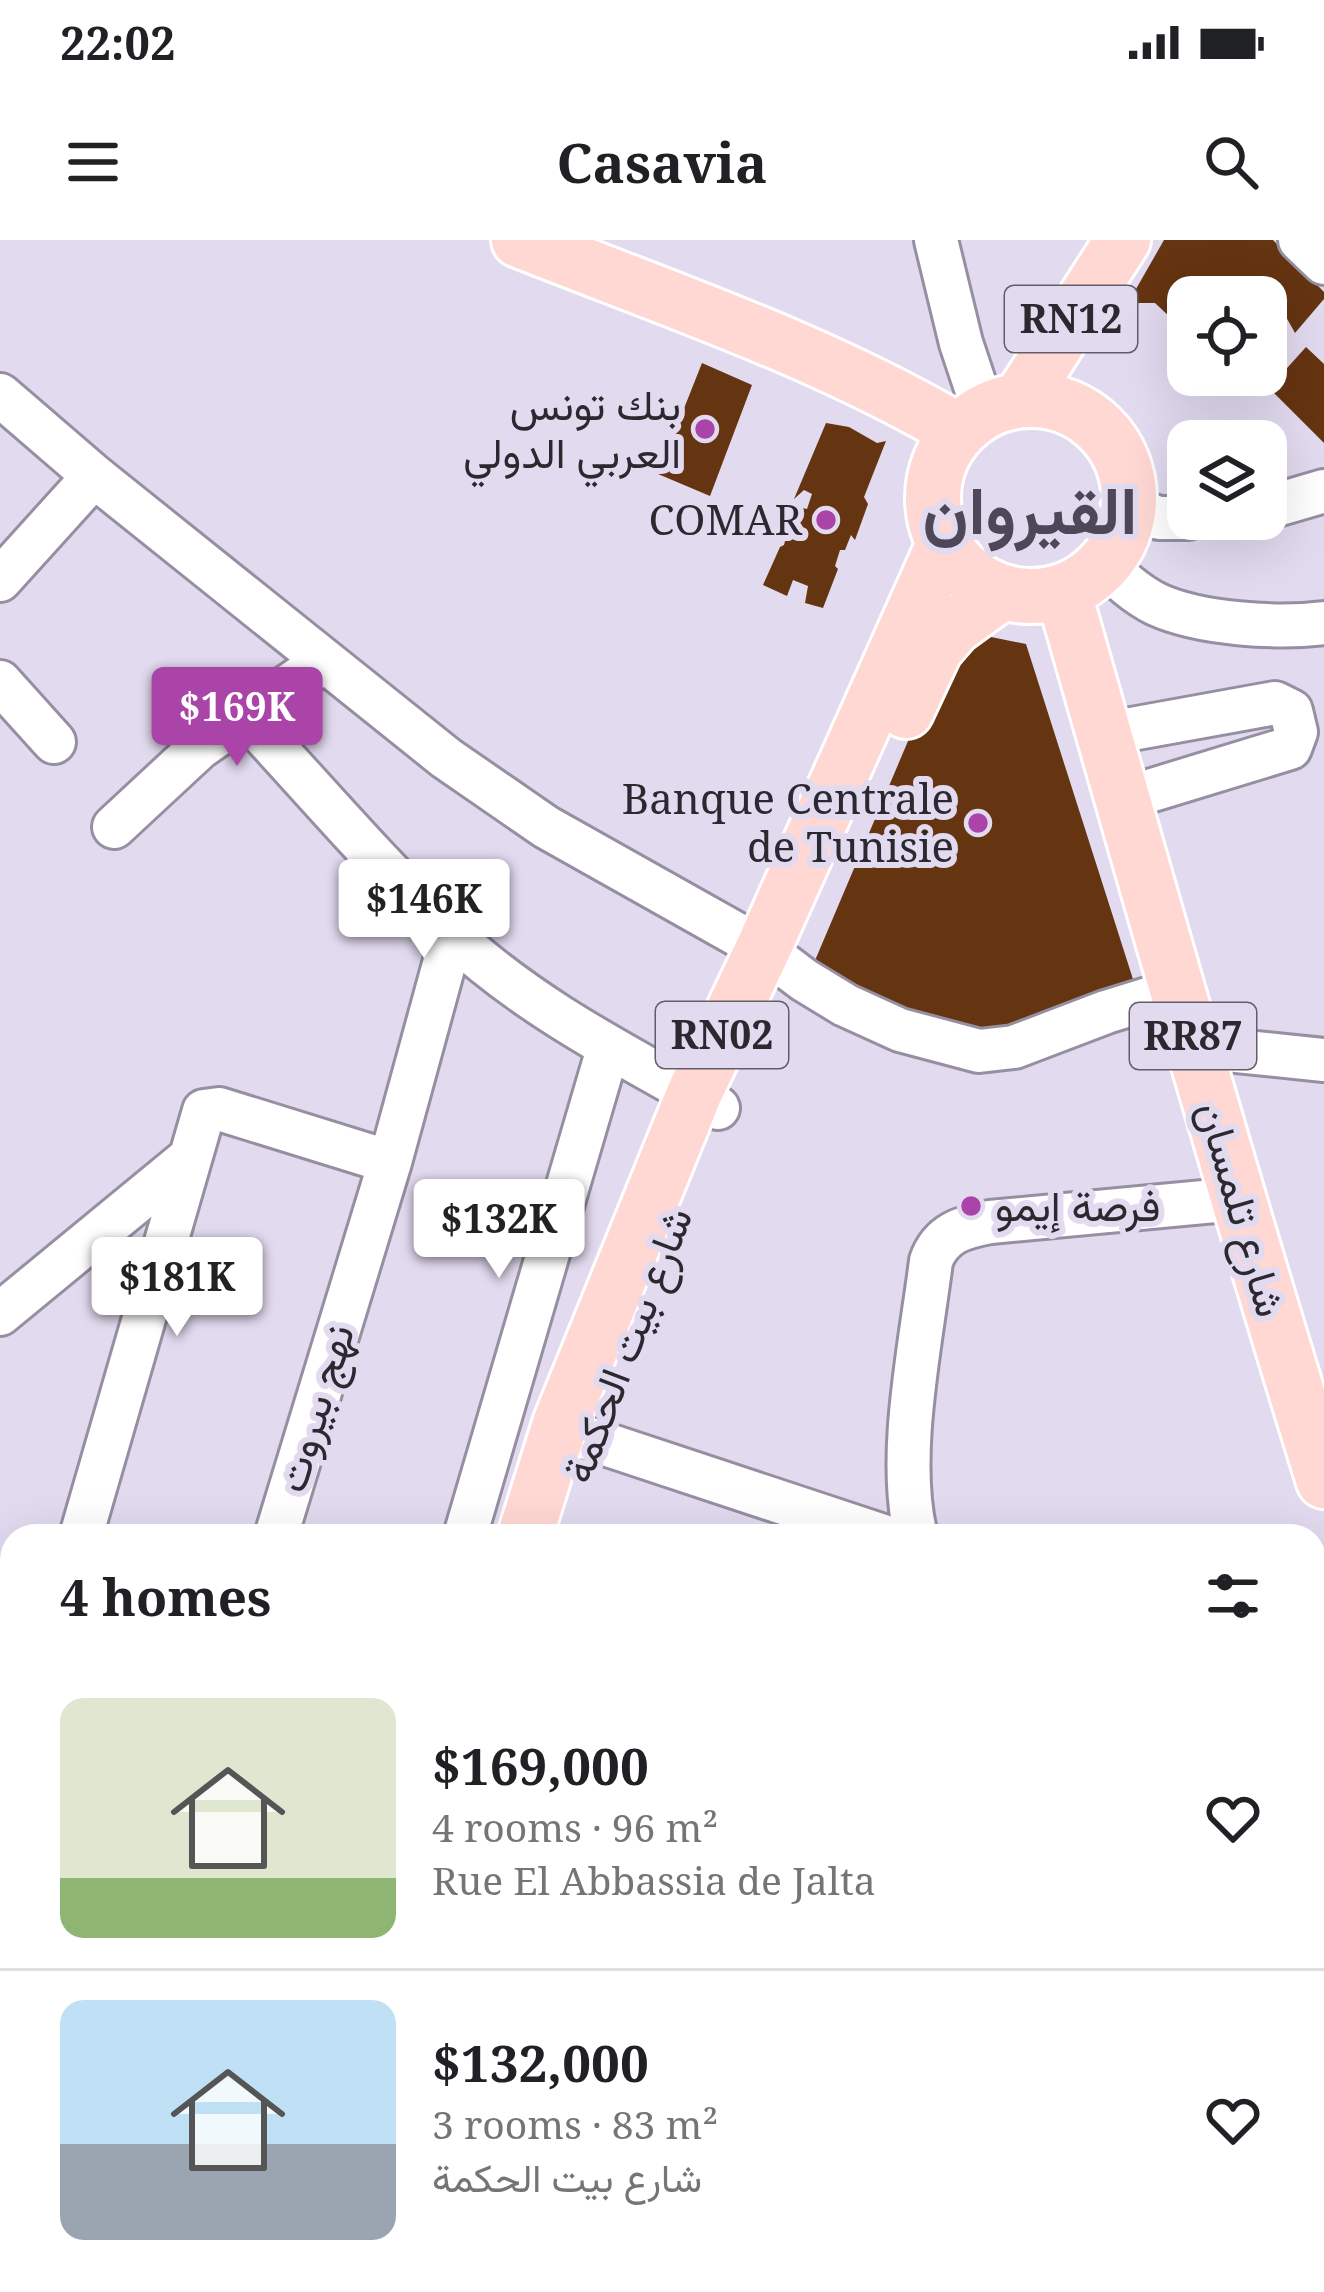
<!DOCTYPE html>
<html lang="en">
<head>
<meta charset="utf-8">
<style>
	:root { --surface:#fff; --page:#f6f6f6; --text:#202124; --muted:#757577; --line:#e0e0e0; --accent:#aa44a8 }
	body { margin:0; font-family:"Noto Serif",Vazirmatn,serif; background:var(--page); color:var(--text); height:100vh; display:flex; flex-direction:column; font-size:45px; white-space:nowrap }
	* { box-sizing:border-box; margin:0 }
	p { font-size:39px; color:var(--muted) }
	.icon { flex:none; width:66px; height:66px; fill:none; stroke:currentColor; stroke-width:2; stroke-linecap:round; stroke-linejoin:round }
	.map { position:relative; flex:1; overflow:hidden }
	.details { position:absolute; left:0px; top:1284px; width:1326px; height:768px; display:flex; flex-direction:column; background:var(--surface); border-radius:36px 36px 0 0; box-shadow:0 12px 48px #0002 }
	.details>* { flex:none }
	.tools { position:absolute; left:1167px; top:36px; display:grid; gap:24px }
	.tools a { display:grid; place-items:center; width:120px; height:120px; border-radius:24px; background:var(--surface); box-shadow:0 12px 48px #0002; font-size:60px }
	.price { position:absolute; translate:-50% -102px; padding:0 27px; border-radius:12px; background:#fff; color:#222; font-size:39px; line-height:78px; filter:drop-shadow(0 3px 6px #0008) }
	.price::after { content:''; position:absolute; left:50%; top:72px; width:36px; height:27px; margin-left:-18px; background:inherit; clip-path:polygon(0 0,100% 0,50% 100%) }
	.price.active { background:var(--accent); color:#fff }
	ul { padding:0; list-style:none }
	li { display:flex; align-items:center; gap:36px; height:300px; padding:0 60px }
	li+li { border-top:3px solid var(--line) }
	li span { display:grid; place-items:center; flex:none; width:336px; height:240px; border-radius:24px; color:#555 }
	li>.icon { margin-inline-start:auto }
	span .icon { width:144px; height:144px; fill:#fffc; stroke-width:1 }
	li b { font-size:51px }
	h2 { display:flex; justify-content:space-between; align-items:center; height:144px; padding:0 60px; font-size:51px }
	.status { display:flex; justify-content:space-between; align-items:center; height:84px; padding:0 60px; background:var(--surface); direction:ltr }
	.status svg { height:33px; fill:currentColor }
	header { display:flex; justify-content:space-between; align-items:center; height:156px; padding:0 60px; background:var(--surface); font-size:54px; font-weight:700 }
	.map>svg:first-child { display:block }
	.building { fill:#653411 }
	.lines { fill:none; stroke-linecap:round; stroke-linejoin:round }
	.minor-casing { stroke:#968fa2; stroke-width:48 }
	.major-casing { stroke:#fff; stroke-width:60 }
	.minor { stroke:#fff; stroke-width:42 }
	.major { stroke:#ffd8d4; stroke-width:54 }
	.poi-dot { fill:#aa44a8; stroke:#e2daef; stroke-width:4.5 }
	.labels { text-anchor:middle; stroke-width:12; stroke-linejoin:round; paint-order:stroke }
	.shield { fill:#e2daef; stroke:#625d69; stroke-width:3 }
	.shield-label { font-size:39px; font-weight:bold; fill:#2b2830 }
	.poi-label { font-size:42px; fill:#2b2830; stroke:#e2daef; text-anchor:end }
	.street-label { font-size:42px; fill:#2b2830; stroke:#e2daef }
	.town-label { font-size:66px; font-weight:bold; fill:#4e4758; stroke:#e2daef }
</style>
</head>
<body>
<div class="status"><b>22:02</b><svg viewBox="0 0 49 12"><path d="M0 12V9h3v3zM5 12V6h3v6zM10 12V3h3v9zM15 12V0h3v12zM26 1h20v11H26zM47 4h2v5h-2z"/></svg></div>
<header><svg class="icon" aria-label="menu" viewBox="0 0 24 24"><path d="M4 6h16M4 12h16M4 18h16"/></svg>Casavia<svg class="icon" aria-label="search" viewBox="0 0 24 24"><circle cx="10" cy="10" r="6"/><path d="M15 15l6 6"/></svg></header>
<div class="map">
<svg width="1324" height="2052" viewBox="0 0 1324 2052">
	<rect width="100%" height="100%" fill="#e2daef"/>
	<path class="building" d="M 1164,0 L 1273,0 L 1324,52 L 1324,59 L 1295,93 L 1285,75 L 1266,95 L 1266,57 L 1188,57 L 1188,94 L 1155,63 L 1128,63 Z
		M 1306,107 L 1324,124 L 1324,203 L 1269,148 Z
		M 702,123 L 752,145 L 710,256 L 658,234 Z
		M 826,183 L 849,187 L 877,203 L 886,201 L 864,257 L 868,264 L 855,300 L 851,295 L 845,310 L 840,310 L 835,326 L 838,329 L 823,368 L 805,363 L 808,346 L 793,340 L 787,356 L 763,345 L 780,307 L 784,305 L 794,266 L 807,269 L 812,254 L 804,250 L 794,259 Z
		M 991,397 L 1026,404 L 1139,758 L 957,801 L 808,737 L 939,428 L 971,398 Z"/>
	<g class="lines">
		<g class="minor-casing">
			<path id="minor" d="M 936,0 L 961,103 L 984,172
				M 1300,0 L 1324,23
				M 0,155 L 94,236 L 446,518 L 546,587 L 763,709 L 804,740 L 845,765 L 900,790 L 979,811 L 1014,807 L 1106,772 L 1177,750
				M 1130,268 L 1159,278 L 1188,278
				M 1266,268 L 1324,251
				M 1104,324 C 1120,339 1136,354 1156,364 C 1199,384 1277,389 1324,383
				M 0,340 L 94,236
				M 0,442 L 54,502
				M 244,474 C 312,547 378,625 451,694 C 530,768 626,816 718,868
				M 1104,494 L 1275,463 L 1291,471 L 1296,492 L 1290,508 L 1123,559
				M 114,587 L 199,508 L 323,422
				M 1197,807 L 1324,820
				M 0,1074 L 186,921
				M 587,1198 L 883,1296
				M 81,1296 L 204,871 L 219,869 L 390,922
				M 276,1296 L 390,922 L 452,695
				M 465,1296 L 608,809
				M 916,1296 C 896,1217 921,1103 931,1021 C 941,993 963,987 990,982 L 1236,959
				M 1314,1496 L 1324,1493
				M 0,1586 L 12,1544
				M 1314,1824 L 1324,1820
				M 0,1968 L 12,1975
				M 1152,2040 L 1156,2052
				M 80,2052 L 113,2041 L 261,2045
				M 754,2052 L 758,2040"/>
		</g>
		<g class="major-casing">
			<path id="major" d="M 519,0 C 668,59 820,110 958,191
				M 1020,160 L 1123,0
				M933 258a98 98 0 1 1 196 0a98 98 0 1 1-196 0Z
				M 1063,351 C 1148,648 1232,946 1324,1241
				M 906,471 L 935,409 L 954,387 L 1002,352
				M 525,1296 L 560,1184 L 694,854 L 763,709 L 944,304
				M 273,2052 L 281,2040
				M 330,2052 L 334,2040"/>
		</g>
		<use href="#minor" class="minor"/>
		<use href="#major" class="major"/>
	</g>
	<g class="poi-dot">
		<circle cx="705" cy="189" r="12"/>
		<circle cx="826" cy="280" r="12"/>
		<circle cx="978" cy="583" r="12"/>
		<circle cx="971" cy="966" r="12"/>
	</g>
	<g class="labels">
		<g class="shield">
			<rect x="1005" y="46" width="132" height="66" rx="9"/>
			<rect x="656" y="762" width="132" height="66" rx="9"/>
			<rect x="1130" y="763" width="126" height="66" rx="9"/>
		</g>
		<g class="shield-label">
			<text x="1071" y="93">RN12</text>
			<text x="722" y="809">RN02</text>
			<text x="1193" y="810">RR87</text>
		</g>
		<g class="poi-label">
			<text x="681" y="180">بنك تونس<tspan x="681" dy="48">العربي الدولي</tspan></text>
			<text x="802" y="295">COMAR</text>
			<text x="954" y="574">Banque Centrale<tspan x="954" dy="48">de Tunisie</tspan></text>
			<text x="995" y="981" text-anchor="start">فرصة إيمو</text>
		</g>
		<g class="street-label">
			<text transform="translate(1242 969) rotate(74)" y="15">شارع تلمسان</text>
			<text transform="translate(627 1105) rotate(-69)" y="15">شارع بيت الحكمة</text>
			<text transform="translate(315 1168) rotate(-73)" y="15">نهج بيروت</text>
		</g>
		<g class="town-label">
			<text x="1030" y="294">القيروان</text>
		</g>
	</g>
</svg>
<div class="tools">
<a><svg class="icon" aria-label="locate" viewBox="0 0 24 24"><circle cx="12" cy="12" r="6"/><path d="M12 2v4M12 18v4M2 12h4M18 12h4"/></svg></a>
<a><svg class="icon" aria-label="layers" viewBox="0 0 24 24"><path d="M12 4l9 5-9 5-9-5zM3 14l9 5 9-5"/></svg></a>
</div>
<b class="price active" style="left:237px;top:529px">$169K</b>
<b class="price" style="left:424px;top:721px">$146K</b>
<b class="price" style="left:499px;top:1041px">$132K</b>
<b class="price" style="left:177px;top:1099px">$181K</b>
<section class="details">
<h2>4 homes<svg class="icon" aria-label="filters" viewBox="0 0 24 24"><path d="M4 7h16M4 17h16"/><circle cx="9" cy="7" r="2"/><circle cx="15" cy="17" r="2"/></svg></h2>
<ul>
<li><span style="background:linear-gradient(#dfe7d0 75%,#8fb573 0)"><svg class="icon" aria-label="home" viewBox="0 0 24 24"><path d="M3 11l9-7 9 7M6 9v11h12V9"/></svg></span><div><b>$169,000</b><p>4 rooms · 96 m²</p><p>Rue El Abbassia de Jalta</p></div><svg class="icon" aria-label="heart" viewBox="0 0 24 24"><path d="M12 20l-8-8c-3-5 5-10 8-4 3-6 11-1 8 4z"/></svg></li>
<li><span style="background:linear-gradient(#bfe0f5 60%,#9aa5b1 0)"><svg class="icon" aria-label="home" viewBox="0 0 24 24"><path d="M3 11l9-7 9 7M6 9v11h12V9"/></svg></span><div><b>$132,000</b><p>3 rooms · 83 m²</p><p>شارع بيت الحكمة</p></div><svg class="icon" aria-label="heart" viewBox="0 0 24 24"><path d="M12 20l-8-8c-3-5 5-10 8-4 3-6 11-1 8 4z"/></svg></li>
</ul>
</section>
</div>
</body>
</html>
